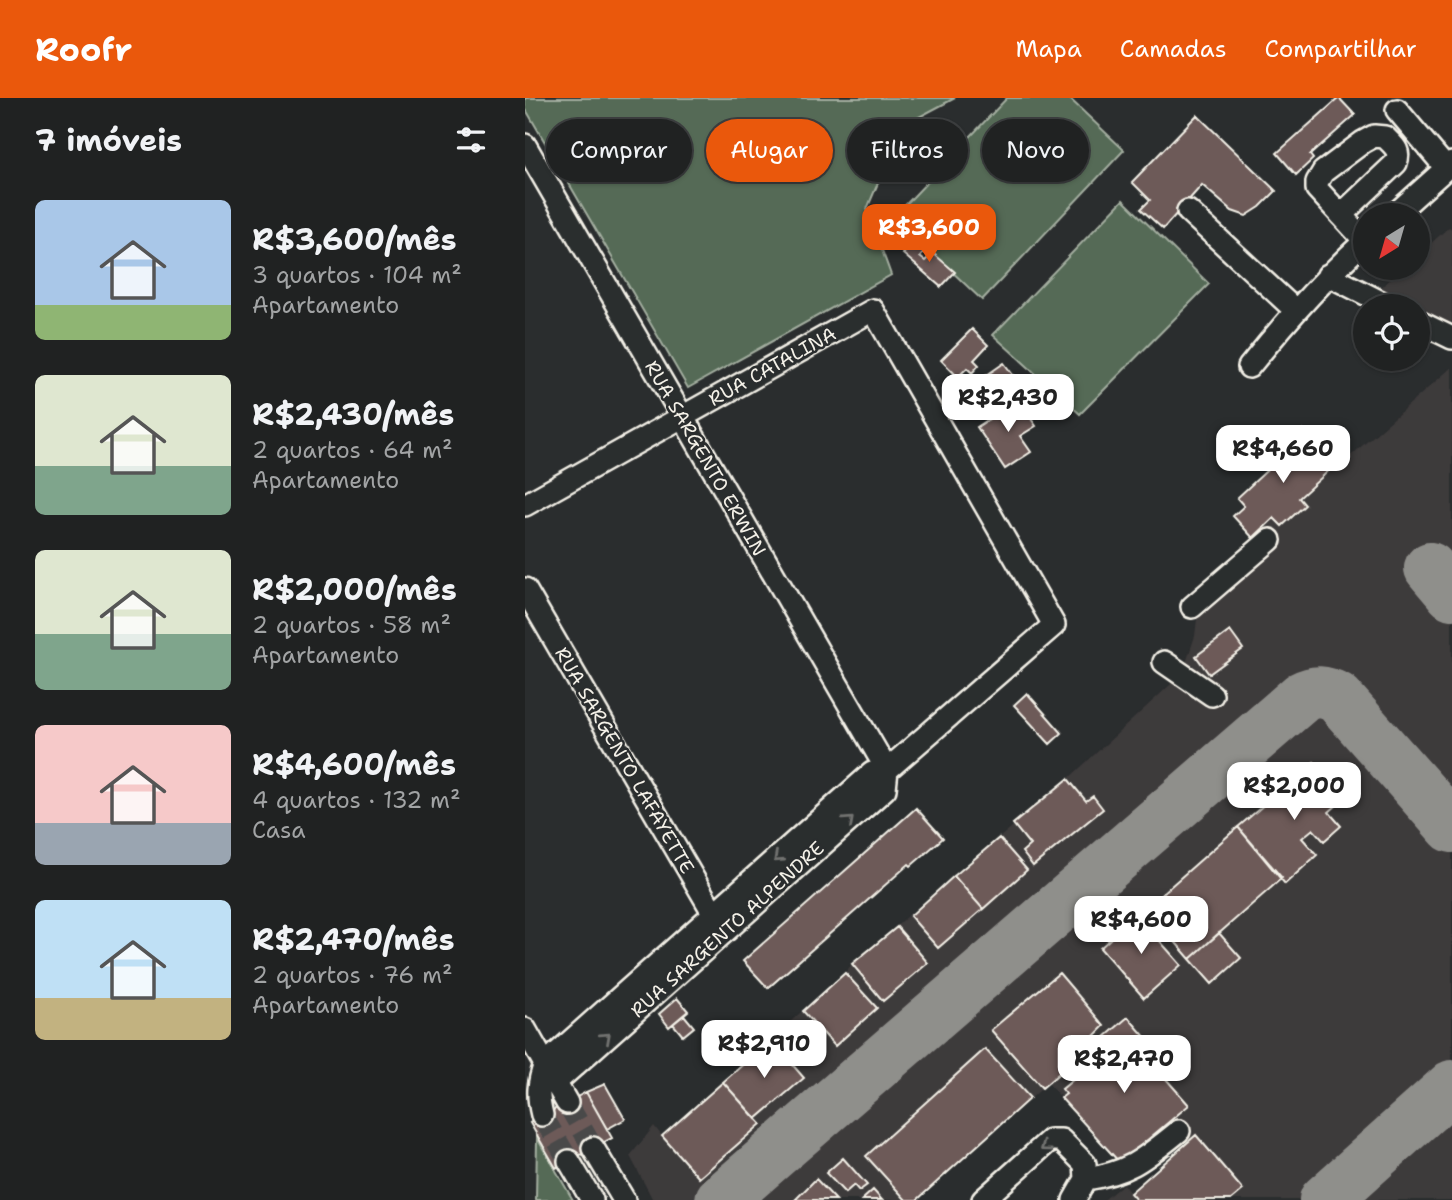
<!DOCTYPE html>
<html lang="pt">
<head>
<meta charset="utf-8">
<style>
	:root { --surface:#202222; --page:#2d2f2f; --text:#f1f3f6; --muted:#a2a4a5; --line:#3d3f40; --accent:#ea580c }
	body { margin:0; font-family:"Shantell Sans",sans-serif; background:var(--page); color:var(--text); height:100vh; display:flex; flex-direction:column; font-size:26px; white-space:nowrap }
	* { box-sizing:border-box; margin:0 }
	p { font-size:23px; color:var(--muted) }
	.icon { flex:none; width:38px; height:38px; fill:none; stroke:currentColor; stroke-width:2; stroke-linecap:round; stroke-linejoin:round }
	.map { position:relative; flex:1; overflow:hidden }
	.details { display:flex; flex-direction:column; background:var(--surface); width:525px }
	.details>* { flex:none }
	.banner { position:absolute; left:21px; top:21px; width:665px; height:63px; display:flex; gap:14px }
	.needle { width:46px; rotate:217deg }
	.tools { position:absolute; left:828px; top:105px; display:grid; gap:14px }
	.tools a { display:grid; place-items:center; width:77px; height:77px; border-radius:50%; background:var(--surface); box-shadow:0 2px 5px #0004,0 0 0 2px var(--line); font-size:35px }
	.price { position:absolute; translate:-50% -60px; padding:0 16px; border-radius:14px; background:#fff; color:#222; font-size:23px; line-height:46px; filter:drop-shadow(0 2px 4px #0008) }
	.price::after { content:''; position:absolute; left:50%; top:42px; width:21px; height:16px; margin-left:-10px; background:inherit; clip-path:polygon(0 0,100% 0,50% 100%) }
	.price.active { background:var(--accent); color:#fff }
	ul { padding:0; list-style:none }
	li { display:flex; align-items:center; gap:21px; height:175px; padding:0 35px }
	li span { display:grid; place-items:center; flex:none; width:196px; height:140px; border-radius:10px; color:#555 }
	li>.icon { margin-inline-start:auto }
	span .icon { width:84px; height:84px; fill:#fffc; stroke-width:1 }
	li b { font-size:30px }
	h2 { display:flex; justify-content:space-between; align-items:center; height:84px; padding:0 35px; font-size:30px }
	.tag { padding:0 24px; border-radius:32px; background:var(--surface); box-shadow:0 2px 5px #0004,0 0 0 2px var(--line); font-size:24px; line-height:63px }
	.tag.active { background:var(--accent); color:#fff }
	header { display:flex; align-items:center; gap:42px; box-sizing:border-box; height:98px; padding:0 35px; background:var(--accent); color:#fff }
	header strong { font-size:33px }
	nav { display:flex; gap:38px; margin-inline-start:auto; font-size:24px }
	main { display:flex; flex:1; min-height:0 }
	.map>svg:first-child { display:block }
	.built { fill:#3e3a3b }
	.green { fill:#546b57; stroke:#a4aea0; stroke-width:2 }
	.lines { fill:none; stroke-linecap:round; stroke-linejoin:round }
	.taxiway { stroke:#8f8f8b; stroke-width:52 }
	.building { fill:#6d5a59; stroke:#f4f1e8; stroke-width:2 }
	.minor-tunnel { stroke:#484a4a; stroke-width:21; stroke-dasharray:21 10; stroke-linecap:butt }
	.minor-casing { stroke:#f4f1e8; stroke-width:26 }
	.minor { stroke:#2a2d2e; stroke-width:21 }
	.oneway { stroke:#71726f }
	.labels { text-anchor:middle; stroke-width:5; stroke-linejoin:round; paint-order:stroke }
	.street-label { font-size:19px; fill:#f4f1e8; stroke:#2a2d2e }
</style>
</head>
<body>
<header>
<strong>Roofr</strong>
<nav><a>Mapa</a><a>Camadas</a><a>Compartilhar</a></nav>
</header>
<main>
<section class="details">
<h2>7 imóveis<svg class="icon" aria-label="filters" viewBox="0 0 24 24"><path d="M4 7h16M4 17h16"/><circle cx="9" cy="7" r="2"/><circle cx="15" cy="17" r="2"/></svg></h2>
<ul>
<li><span style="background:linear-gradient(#a9c7e8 75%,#8fb573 0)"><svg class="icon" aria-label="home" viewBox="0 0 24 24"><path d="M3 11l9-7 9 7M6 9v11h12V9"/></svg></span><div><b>R$3,600/mês</b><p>3 quartos · 104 m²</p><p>Apartamento</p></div></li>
<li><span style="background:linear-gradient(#dfe7d0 65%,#7fa58c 0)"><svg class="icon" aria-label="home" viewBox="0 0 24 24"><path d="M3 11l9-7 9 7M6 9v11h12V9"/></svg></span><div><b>R$2,430/mês</b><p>2 quartos · 64 m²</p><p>Apartamento</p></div></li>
<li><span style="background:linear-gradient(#dfe7d0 60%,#7fa58c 0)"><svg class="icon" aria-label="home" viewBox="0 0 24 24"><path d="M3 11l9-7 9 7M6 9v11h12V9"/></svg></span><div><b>R$2,000/mês</b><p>2 quartos · 58 m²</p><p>Apartamento</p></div></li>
<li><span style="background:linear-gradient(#f6c9c9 70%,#9aa5b1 0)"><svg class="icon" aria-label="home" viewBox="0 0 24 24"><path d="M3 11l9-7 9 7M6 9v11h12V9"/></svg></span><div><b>R$4,600/mês</b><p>4 quartos · 132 m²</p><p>Casa</p></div></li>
<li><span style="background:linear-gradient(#bfe0f5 70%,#c2b280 0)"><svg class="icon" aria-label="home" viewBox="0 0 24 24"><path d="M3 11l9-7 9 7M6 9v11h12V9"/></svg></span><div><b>R$2,470/mês</b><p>2 quartos · 76 m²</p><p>Apartamento</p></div></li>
</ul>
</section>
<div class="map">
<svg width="927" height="1102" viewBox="0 0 927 1102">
	<rect width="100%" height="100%" fill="#2a2d2e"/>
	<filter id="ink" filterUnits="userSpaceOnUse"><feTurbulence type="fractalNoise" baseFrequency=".0143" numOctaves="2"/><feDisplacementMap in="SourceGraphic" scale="14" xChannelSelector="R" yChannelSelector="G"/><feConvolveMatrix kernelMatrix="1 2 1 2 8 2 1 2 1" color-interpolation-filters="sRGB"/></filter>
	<g filter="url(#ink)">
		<path class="built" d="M 924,129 L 927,131 L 927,230 L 893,213 L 892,208 L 883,208 L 852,193 L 878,170 L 892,170 L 893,157 Z
			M 927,269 L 927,1102 L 579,1102 L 598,1086 L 605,1095 L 665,1042 L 647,1021 L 595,1065 L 523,985 L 392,1102 L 128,1102 L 105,1058 L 129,1028 L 137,1038 L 320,875 L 327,866 L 543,681 L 645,587 L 661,565 L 670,538 L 673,513 L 758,445 L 740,428 L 728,440 L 708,418 L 719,408 L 712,400 L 754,361 L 751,357 L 778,332 L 813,369 Z"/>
		<path class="green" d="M 0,0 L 430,0 L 377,28 L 342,111 L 366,177 L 163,290 L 0,10 Z
			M 482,0 L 544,0 L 599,52 L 457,202 L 369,119 Z
			M 598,102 L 684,186 L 555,316 L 468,237 Z
			M 12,1040 L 48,1102 L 11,1102 Z"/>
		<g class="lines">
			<path class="taxiway" d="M 905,470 L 927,496
				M 196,1102 L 777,599 C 790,592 799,593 813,600 L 927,729
				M 800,1102 L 927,988"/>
		</g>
		<path class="building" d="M 814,0 L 830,17 L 785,57 L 788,61 L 771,77 L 752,55 Z
			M 672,17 L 751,93 L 735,109 L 721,118 L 707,113 L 677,87 L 638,131 L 616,111 L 625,102 L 607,84 Z
			M 390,143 L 401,152 L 395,159 L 400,163 L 408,155 L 430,174 L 416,189 L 378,156 Z
			M 447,231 L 463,247 L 449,262 L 454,267 L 447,275 L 442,270 L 433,279 L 416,262 Z
			M 479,265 L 497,289 L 454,320 L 436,295 Z
			M 493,302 L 511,328 L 495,338 L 506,354 L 480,371 L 452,329 Z
			M 778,332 L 810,367 L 774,400 L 780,407 L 757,428 L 749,420 L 728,440 L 708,418 L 719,408 L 712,400 L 754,361 L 751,357 Z
			M 705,533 L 718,551 L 684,576 L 671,558 Z
			M 502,595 L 537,635 L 525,646 L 489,607 Z
			M 789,664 L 820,700 L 804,714 L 816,728 L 799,743 L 788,731 L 777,740 L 792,757 L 760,786 L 713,729 Z
			M 543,681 L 561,703 L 568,698 L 578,711 L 508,768 L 497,754 L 505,747 L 488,726 Z
			M 391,710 L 418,740 L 386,768 L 384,766 L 243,890 L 218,863 Z
			M 713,729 L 757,780 L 665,861 L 621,810 Z
			M 474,740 L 502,772 L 458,811 L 429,778 Z
			M 429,778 L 458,811 L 413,850 L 385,818 Z
			M 612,817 L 656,867 L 619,900 L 575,850 Z
			M 372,829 L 403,865 L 358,903 L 327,866 Z
			M 694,835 L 716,860 L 687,886 L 665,861 Z
			M 320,875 L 352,910 L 310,948 L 278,913 Z
			M 534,875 L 579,928 L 566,941 L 569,945 L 517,990 L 466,932 Z
			M 152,900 L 163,913 L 144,929 L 134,916 Z
			M 159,917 L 169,929 L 158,938 L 148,926 Z
			M 603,919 L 621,940 L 612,948 L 664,1007 L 595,1065 L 536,1000 L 541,996 L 537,991 L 567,966 L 576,976 L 582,970 L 577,965 L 583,959 L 572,946 Z
			M 246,942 L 279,980 L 231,1021 L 198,984 Z
			M 460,951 L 505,1000 L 392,1102 L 381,1102 L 341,1058 Z
			M 198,984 L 236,1026 L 174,1080 L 137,1038 Z
			M 80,986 L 100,1021 L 82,1031 L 61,994 Z
			M 61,994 L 87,1040 L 31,1070 L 5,1025 Z
			M 671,1037 L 718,1092 L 706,1102 L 611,1102 L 605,1095 Z
			M 318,1060 L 342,1087 L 334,1093 L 329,1087 L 320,1095 L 301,1075 Z
			M 291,1081 L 311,1102 L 270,1102 Z
			M 348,1092 L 357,1102 L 337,1102 Z"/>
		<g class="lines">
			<path class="minor-tunnel" d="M 42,1005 L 68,1050
				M 17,1017 L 44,1063"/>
			<g class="minor-casing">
				<path id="minor" d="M 872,12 L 921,70
					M 0,47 L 362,672
					M 663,113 L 770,212
					M 816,117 L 871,65 C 876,52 869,48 860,39 L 849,38 L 838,44 L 798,74 L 792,84 L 792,91 L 840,143
					M 869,117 L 927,65
					M 803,177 L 864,208
					M 892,223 L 927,240
					M 724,269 C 760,224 797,182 840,143
					M 0,407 L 348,212 L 529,527 L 362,672 L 347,675 L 20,966 C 13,985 12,997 17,1017
					M 0,491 L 196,828
					M 667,509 L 745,442
					M 639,564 L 687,597
					M 0,931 L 42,1005
					M 30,985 L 360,691 L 362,672
					M 68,1050 L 99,1102
					M 44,1063 L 67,1102
					M 561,1081 C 606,1074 620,1060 654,1033
					M 458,1102 L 525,1042 L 536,1042 L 560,1066 L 561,1081 L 549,1102"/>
			</g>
			<use href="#minor" class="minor"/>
		</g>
		<defs><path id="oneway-chevron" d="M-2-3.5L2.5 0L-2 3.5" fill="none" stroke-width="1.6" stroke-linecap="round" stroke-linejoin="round" transform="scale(1.75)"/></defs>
		<g class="oneway">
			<use href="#oneway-chevron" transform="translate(324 723) rotate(-42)"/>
			<use href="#oneway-chevron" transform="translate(253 760) rotate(138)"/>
			<use href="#oneway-chevron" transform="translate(81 939) rotate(-42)"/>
			<use href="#oneway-chevron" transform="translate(520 1049) rotate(144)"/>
		</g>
	</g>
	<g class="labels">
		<g class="street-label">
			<text transform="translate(247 268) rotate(-29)" y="7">RUA CATALINA</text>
			<text transform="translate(181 360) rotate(60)" y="7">RUA SARGENTO ERWIN</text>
			<text transform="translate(100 662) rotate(60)" y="7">RUA SARGENTO LAFAYETTE</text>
			<text transform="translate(202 831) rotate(-42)" y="7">RUA SARGENTO ALPENDRE</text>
		</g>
	</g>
</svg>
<div class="tools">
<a><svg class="needle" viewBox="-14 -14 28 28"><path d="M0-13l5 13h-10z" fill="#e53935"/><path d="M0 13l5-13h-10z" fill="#a2a4a5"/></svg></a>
<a><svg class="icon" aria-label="locate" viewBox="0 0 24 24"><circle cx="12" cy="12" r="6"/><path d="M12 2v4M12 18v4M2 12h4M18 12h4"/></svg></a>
</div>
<b class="price active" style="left:404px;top:166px">R$3,600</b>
<b class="price" style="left:483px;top:336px">R$2,430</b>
<b class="price" style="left:758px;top:387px">R$4,660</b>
<b class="price" style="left:769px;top:724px">R$2,000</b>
<b class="price" style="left:616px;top:858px">R$4,600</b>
<b class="price" style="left:239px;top:982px">R$2,910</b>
<b class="price" style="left:599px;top:997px">R$2,470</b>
<div class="banner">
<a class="tag">Comprar</a>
<a class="tag active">Alugar</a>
<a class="tag">Filtros</a>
<a class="tag">Novo</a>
</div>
</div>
</main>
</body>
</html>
